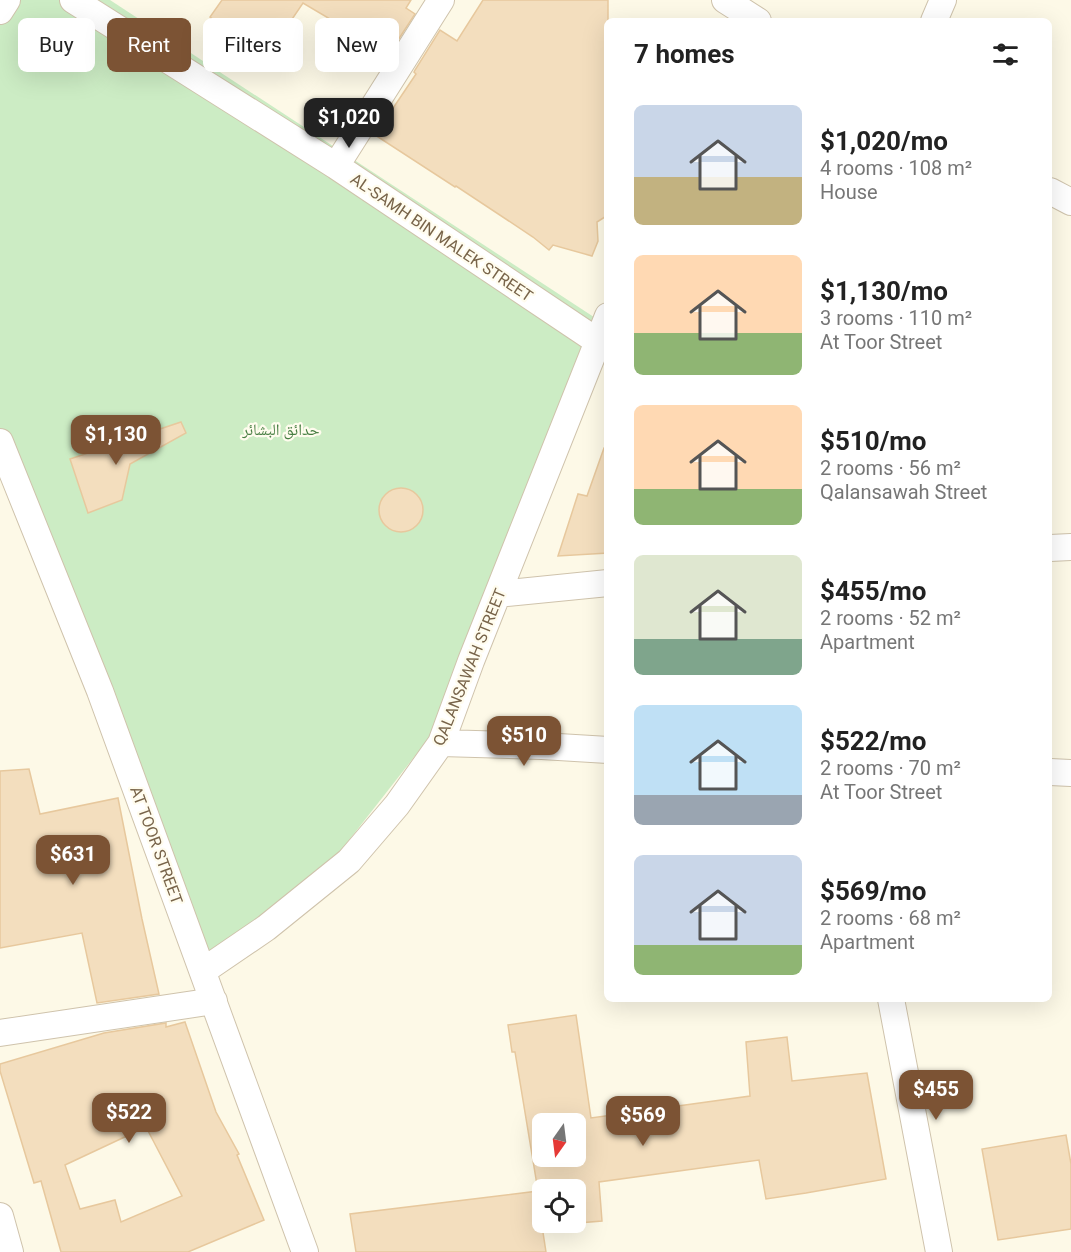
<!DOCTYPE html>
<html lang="en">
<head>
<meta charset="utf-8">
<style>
	:root { --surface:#fff; --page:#f2f2f2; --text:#222; --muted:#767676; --accent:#7c5334 }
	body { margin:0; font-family:Roboto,"Noto Naskh Arabic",sans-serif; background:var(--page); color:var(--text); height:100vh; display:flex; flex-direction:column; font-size:22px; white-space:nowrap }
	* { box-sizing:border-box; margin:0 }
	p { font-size:20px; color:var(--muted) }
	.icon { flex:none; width:33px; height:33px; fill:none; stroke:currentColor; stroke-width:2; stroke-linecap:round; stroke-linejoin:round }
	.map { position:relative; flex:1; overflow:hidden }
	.details { position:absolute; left:604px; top:18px; width:448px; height:984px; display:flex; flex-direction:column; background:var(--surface); border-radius:9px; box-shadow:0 6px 24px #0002 }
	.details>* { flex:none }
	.guide { position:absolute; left:18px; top:18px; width:496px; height:54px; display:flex; gap:12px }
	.needle { width:39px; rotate:194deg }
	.buttons { position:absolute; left:532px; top:1113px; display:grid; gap:12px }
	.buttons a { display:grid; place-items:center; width:54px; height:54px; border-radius:9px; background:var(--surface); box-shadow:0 6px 24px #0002; font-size:30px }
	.price { position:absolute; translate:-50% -51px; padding:0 14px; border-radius:12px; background:var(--accent); color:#fff; font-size:20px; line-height:39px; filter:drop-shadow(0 2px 3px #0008) }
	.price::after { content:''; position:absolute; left:50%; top:36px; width:18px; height:14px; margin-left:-9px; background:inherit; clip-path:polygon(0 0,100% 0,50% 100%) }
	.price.current { background:#222; color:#fff }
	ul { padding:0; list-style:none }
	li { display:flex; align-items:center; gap:18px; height:150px; padding:0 30px }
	li span { display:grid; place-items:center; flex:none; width:168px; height:120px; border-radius:9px; color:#555 }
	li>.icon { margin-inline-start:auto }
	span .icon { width:72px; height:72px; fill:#fffc; stroke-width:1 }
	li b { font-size:26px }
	h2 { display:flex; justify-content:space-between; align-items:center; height:72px; padding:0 30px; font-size:26px }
	.chip { padding:0 21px; border-radius:9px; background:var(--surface); box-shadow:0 6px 24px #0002; font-size:21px; line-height:54px }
	.chip.current { background:var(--accent); color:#fff }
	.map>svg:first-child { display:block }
	.green { fill:#ccecc4 }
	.building { fill:#f3debe; stroke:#e7c89d; stroke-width:1.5; fill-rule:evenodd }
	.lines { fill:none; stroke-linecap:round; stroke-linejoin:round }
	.minor-casing { stroke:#cfc3ac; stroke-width:28 }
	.minor { stroke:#fff; stroke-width:26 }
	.labels { text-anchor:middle; stroke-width:4.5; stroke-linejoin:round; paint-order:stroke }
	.street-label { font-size:16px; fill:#78644a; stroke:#fffcee }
	.park-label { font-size:16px; fill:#477e42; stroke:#fffcee }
</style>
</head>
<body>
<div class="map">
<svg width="1071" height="1252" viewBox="0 0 1071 1252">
	<rect width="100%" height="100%" fill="#fdf9e7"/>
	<path class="green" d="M 0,0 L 110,0 L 606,325 L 504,587 L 429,738 L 335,858 L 210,979 L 0,435 Z"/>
	<path class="building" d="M 222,0 L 411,0 L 406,8 L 415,14 L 389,54 L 303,3 L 267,56 L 210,17 Z
		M 483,0 L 608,0 L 608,215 L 597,222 L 598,241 L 592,256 L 553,245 L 549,250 L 533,237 L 456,186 L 455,187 L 375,135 L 416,74 L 414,72 L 415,70 L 440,30 L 457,41 Z
		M 181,422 L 186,433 L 130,464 L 122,500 L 88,513 L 70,459 Z
		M 604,448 L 608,448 L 608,553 L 558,556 L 578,494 L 587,496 Z
		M379 510a22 22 0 1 1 44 0a22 22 0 1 1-44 0Z
		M 29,769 L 40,814 L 118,798 L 142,919 L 159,994 L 97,1003 L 82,933 L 0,948 L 0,771 Z
		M 576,1015 L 591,1118 L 750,1096 L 746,1042 L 787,1037 L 792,1081 L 867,1073 L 886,1179 L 806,1193 L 766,1199 L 759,1160 L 599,1182 L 602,1221 L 542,1226 L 546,1252 L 356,1252 L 350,1214 L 538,1191 L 515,1052 L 512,1052 L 508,1025 ZM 543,1124 L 576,1124 L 576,1156 L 543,1156 ZM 543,1190 L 576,1190 L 576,1222 L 543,1222 Z
		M 185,1022 L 216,1112 L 239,1154 L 237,1155 L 264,1220 L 188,1252 L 61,1252 L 41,1181 L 34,1183 L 0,1071 L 0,1064 L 104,1033 L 166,1023 L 166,1027 ZM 146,1127 L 182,1196 L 121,1222 L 115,1200 L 80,1209 L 65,1165 Z
		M 1066,1135 L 1071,1164 L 1071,1229 L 998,1240 L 982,1149 Z"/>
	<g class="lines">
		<g class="minor-casing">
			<path id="minor" d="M 73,0 L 336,166 L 597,341
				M 725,0 L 758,21
				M 0,11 L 7,0
				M 934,21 L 943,0
				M 336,166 L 441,0
				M 1050,191 L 1071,202
				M 0,442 L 100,691 L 305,1252
				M 1050,548 L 1071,547
				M 498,594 L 608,583
				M 441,743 L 542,746 L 608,750
				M 1050,772 L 1071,773
				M 203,971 L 266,928 L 349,861 L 397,805 L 441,743 L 471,661 L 608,316
				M 891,999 L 939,1252
				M 0,1033 L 214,1001
				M 0,1216 L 10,1252"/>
		</g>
		<use href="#minor" class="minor"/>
	</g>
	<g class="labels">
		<g class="street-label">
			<text transform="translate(442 237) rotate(34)" y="6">AL-SAMH BIN MALEK STREET</text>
			<text transform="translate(469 667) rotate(-68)" y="6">QALANSAWAH STREET</text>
			<text transform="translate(157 845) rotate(70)" y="6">AT TOOR STREET</text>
		</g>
		<g class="park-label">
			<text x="281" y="435">حدائق البشائر</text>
		</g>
	</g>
</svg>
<div class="buttons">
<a><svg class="needle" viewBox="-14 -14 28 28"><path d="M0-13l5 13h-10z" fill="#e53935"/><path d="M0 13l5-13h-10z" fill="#767676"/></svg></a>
<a><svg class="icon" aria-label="locate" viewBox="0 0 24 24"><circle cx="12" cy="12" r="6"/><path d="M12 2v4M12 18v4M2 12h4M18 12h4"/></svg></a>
</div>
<b class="price current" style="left:349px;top:149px">$1,020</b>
<b class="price" style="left:116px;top:466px">$1,130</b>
<b class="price" style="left:524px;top:767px">$510</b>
<b class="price" style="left:73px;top:886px">$631</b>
<b class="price" style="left:936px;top:1121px">$455</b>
<b class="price" style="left:129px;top:1144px">$522</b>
<b class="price" style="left:643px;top:1147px">$569</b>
<div class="guide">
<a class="chip">Buy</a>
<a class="chip current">Rent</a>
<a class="chip">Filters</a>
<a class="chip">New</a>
</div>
<section class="details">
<h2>7 homes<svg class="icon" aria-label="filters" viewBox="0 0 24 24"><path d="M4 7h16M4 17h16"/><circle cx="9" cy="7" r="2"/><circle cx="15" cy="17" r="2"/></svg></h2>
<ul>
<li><span style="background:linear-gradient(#c9d6e8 60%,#c2b280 0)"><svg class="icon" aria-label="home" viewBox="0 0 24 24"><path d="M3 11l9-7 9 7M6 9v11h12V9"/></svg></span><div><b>$1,020/mo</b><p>4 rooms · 108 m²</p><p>House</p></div></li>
<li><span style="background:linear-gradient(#ffd9b3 65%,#8fb573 0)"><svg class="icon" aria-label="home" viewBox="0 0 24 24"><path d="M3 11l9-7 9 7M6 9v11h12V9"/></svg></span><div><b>$1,130/mo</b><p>3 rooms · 110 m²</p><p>At Toor Street</p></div></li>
<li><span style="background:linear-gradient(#ffd9b3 70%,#8fb573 0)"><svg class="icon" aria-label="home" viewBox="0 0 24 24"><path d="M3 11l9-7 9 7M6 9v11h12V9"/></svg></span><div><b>$510/mo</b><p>2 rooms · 56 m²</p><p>Qalansawah Street</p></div></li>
<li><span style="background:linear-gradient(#dfe7d0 70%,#7fa58c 0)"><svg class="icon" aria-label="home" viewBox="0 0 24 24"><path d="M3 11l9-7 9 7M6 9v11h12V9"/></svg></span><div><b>$455/mo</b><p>2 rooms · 52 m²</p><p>Apartment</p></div></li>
<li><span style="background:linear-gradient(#bfe0f5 75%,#9aa5b1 0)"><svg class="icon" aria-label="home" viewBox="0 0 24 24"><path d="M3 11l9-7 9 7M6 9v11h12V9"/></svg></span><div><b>$522/mo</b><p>2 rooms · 70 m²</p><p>At Toor Street</p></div></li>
<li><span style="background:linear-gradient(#c9d6e8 75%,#8fb573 0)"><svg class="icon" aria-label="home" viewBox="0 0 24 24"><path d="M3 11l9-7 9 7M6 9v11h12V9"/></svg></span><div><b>$569/mo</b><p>2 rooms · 68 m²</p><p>Apartment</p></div></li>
</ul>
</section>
</div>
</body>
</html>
